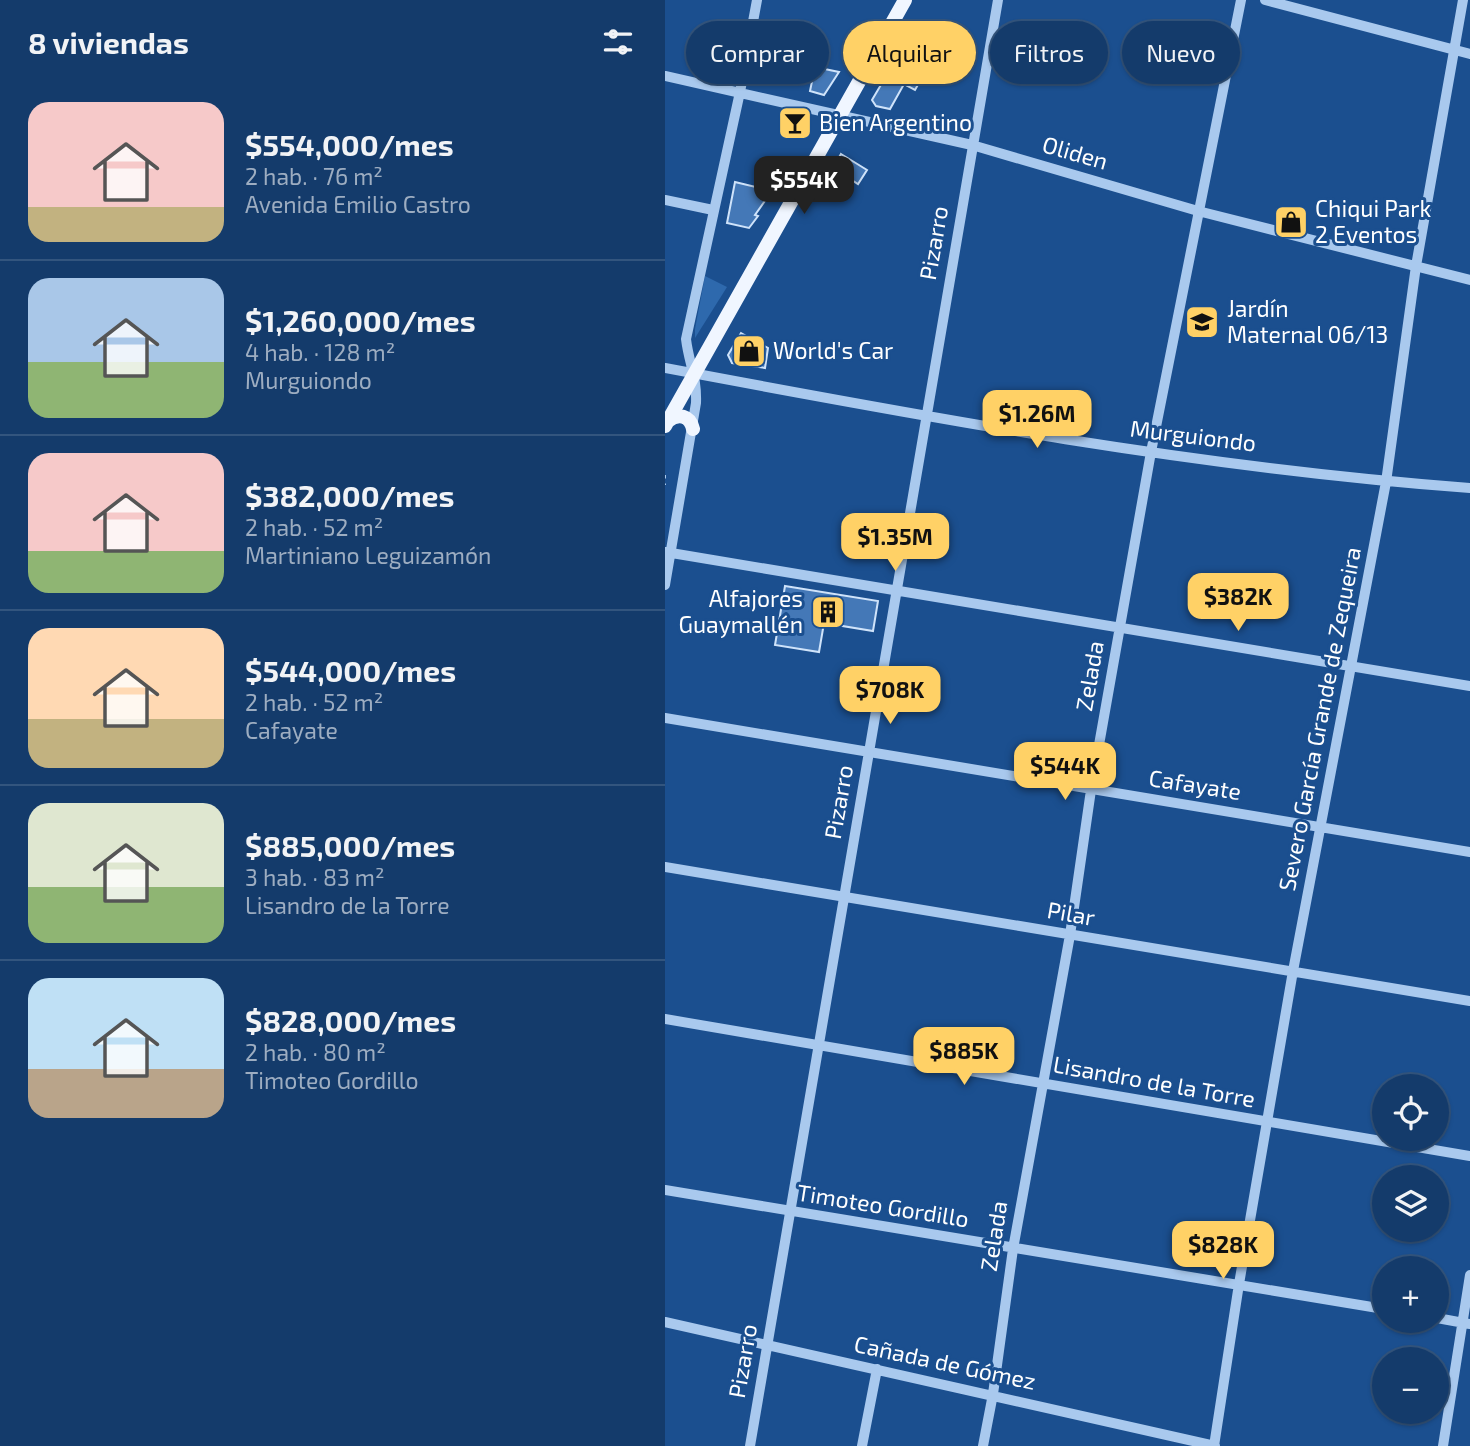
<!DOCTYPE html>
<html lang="es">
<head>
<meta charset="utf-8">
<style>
	:root { --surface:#143b6b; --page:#1d4271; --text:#f1f3f6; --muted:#9dadc1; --line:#33557e; --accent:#ffd166 }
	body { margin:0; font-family:"Exo 2",sans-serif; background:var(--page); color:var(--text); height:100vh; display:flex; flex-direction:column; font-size:26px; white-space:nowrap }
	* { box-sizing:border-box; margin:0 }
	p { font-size:23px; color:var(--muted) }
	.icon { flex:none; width:38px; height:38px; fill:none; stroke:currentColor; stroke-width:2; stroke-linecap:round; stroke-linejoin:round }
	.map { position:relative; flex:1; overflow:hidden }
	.sheet { display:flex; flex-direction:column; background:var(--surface); width:665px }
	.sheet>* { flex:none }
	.guide { position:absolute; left:21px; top:21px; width:665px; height:63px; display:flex; gap:14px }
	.tools { position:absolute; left:707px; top:1074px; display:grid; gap:14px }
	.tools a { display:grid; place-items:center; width:77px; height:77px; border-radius:50%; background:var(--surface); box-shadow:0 2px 5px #0004,0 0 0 2px var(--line); font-size:35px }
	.price { position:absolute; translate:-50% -60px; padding:0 16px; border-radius:14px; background:var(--accent); color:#111; font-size:23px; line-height:46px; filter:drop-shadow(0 2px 4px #0008) }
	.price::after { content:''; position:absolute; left:50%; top:42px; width:21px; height:16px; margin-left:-10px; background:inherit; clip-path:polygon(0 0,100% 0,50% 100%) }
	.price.selected { background:#222; color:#fff }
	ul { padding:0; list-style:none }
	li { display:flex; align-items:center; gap:21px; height:175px; padding:0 28px }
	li+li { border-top:2px solid var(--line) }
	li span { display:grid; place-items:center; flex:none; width:196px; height:140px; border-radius:21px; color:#555 }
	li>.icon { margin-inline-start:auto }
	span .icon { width:84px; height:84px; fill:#fffc; stroke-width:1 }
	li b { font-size:30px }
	h2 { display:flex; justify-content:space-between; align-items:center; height:84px; padding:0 28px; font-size:30px }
	.pill { padding:0 24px; border-radius:32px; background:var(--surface); box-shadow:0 2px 5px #0004,0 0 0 2px var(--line); font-size:24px; line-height:63px }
	.pill.selected { background:var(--accent); color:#111 }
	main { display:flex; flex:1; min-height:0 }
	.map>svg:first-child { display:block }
	.green { fill:#2e69ad }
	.building { fill:#4478b7; stroke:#cfe3fa; stroke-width:2 }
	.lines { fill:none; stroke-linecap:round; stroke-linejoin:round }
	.path { stroke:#a9c9ee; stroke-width:2; stroke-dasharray:3.5 5; stroke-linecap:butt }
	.minor { stroke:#a9c9ee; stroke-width:10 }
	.major { stroke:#f0f6ff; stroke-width:14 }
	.labels { text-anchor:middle; stroke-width:6; stroke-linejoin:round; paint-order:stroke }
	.poi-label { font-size:23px; fill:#fff; stroke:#1b4f8f; text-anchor:start }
	.street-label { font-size:23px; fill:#fff; stroke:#1b4f8f }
</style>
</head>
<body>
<main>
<section class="sheet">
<h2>8 viviendas<svg class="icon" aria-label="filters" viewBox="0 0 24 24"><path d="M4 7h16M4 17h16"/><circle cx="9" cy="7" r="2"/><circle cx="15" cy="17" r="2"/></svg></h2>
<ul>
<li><span style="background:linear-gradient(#f6c9c9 75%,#c2b280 0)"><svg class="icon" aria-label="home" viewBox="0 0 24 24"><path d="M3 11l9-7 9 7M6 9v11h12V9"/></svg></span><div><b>$554,000/mes</b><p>2 hab. · 76 m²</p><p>Avenida Emilio Castro</p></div></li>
<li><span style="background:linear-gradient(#a9c7e8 60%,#8fb573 0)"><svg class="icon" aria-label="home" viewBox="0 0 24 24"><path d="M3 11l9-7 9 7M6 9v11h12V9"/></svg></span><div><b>$1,260,000/mes</b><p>4 hab. · 128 m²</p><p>Murguiondo</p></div></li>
<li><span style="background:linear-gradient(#f6c9c9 70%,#8fb573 0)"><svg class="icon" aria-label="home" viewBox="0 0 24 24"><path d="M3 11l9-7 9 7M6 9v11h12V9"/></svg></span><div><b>$382,000/mes</b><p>2 hab. · 52 m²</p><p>Martiniano Leguizamón</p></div></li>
<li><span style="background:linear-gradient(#ffd9b3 65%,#c2b280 0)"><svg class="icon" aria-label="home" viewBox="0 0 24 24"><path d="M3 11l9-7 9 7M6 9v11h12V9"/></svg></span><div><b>$544,000/mes</b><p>2 hab. · 52 m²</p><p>Cafayate</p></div></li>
<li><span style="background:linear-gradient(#dfe7d0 60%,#8fb573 0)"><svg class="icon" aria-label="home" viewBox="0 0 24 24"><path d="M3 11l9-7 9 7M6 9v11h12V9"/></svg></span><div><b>$885,000/mes</b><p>3 hab. · 83 m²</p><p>Lisandro de la Torre</p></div></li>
<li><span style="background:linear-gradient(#bfe0f5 65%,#b9a48a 0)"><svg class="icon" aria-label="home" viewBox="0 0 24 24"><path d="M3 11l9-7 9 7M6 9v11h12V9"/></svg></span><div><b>$828,000/mes</b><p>2 hab. · 80 m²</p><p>Timoteo Gordillo</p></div></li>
</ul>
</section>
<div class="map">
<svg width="805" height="1446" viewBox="0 0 805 1446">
	<rect width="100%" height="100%" fill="#1b4f8f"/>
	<path class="green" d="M 40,276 L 62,287 L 30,338 L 30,329 Z"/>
	<path class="building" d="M 230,61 L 258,76 L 250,90 L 239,84 L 225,109 L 211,106 L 207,100 Z
		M 150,67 L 174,72 L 159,95 L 145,91 Z
		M 122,115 L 140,120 L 142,125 L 136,135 L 118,130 Z
		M 176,154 L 202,170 L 193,184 L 168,168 Z
		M 70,182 L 107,191 L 90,215 L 93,216 L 84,228 L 62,223 Z
		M 76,333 L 103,348 L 100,368 L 67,363 L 63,355 Z
		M 120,586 L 213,601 L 208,631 L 159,623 L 154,652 L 110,645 Z"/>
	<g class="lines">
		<path class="path" d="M 0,475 L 0,485"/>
		<path class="minor" d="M 600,0 L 805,54
			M 0,76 L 307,145 L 533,211 L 805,280
			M 0,200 L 48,210
			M 0,368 C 266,418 534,468 805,488
			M 0,552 L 805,686
			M 0,585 L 31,403 C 32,376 24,364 21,339 L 75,92 L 92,0
			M 0,718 L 805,852
			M 0,867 L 805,1001
			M 0,1019 L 805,1156
			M 0,1190 L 719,1309
			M 772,1318 L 805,1324
			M 0,1322 L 550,1446
			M 85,1446 L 333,0
			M 197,1446 L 212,1369
			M 318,1446 L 328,1394 L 348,1249 L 405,935 L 426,790 L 486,452 L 576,0
			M 549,1446 L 574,1284 L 628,971 L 721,482 L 751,266 L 798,0
			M 778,1446 L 805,1275"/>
		<path class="major" d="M 3,421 C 13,413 25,415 28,429
			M 0,426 L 240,0"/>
	</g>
	<defs>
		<g id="bar-square" transform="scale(1.75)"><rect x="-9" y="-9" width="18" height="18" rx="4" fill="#ffd166" stroke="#1b4f8f"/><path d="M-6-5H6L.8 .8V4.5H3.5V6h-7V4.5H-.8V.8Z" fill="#111"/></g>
		<g id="shop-square" transform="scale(1.75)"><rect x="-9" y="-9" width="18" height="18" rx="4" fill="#ffd166" stroke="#1b4f8f"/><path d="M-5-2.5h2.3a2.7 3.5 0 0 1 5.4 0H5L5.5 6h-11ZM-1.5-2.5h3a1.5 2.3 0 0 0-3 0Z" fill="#111"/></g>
		<g id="school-square" transform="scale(1.75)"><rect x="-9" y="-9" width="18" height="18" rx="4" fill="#ffd166" stroke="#1b4f8f"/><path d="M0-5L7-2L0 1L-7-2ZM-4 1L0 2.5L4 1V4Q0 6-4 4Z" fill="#111"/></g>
		<g id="building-square" transform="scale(1.75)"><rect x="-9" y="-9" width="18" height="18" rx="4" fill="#ffd166" stroke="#1b4f8f"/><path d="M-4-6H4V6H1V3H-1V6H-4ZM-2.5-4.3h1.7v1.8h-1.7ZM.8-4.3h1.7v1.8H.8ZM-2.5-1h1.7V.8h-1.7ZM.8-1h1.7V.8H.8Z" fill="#111"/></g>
	</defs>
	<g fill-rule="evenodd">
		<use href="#bar-square" x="130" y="123"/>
		<use href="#shop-square" x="626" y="222"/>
		<use href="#school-square" x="537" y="322"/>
		<use href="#shop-square" x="84" y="351"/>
		<use href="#building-square" x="163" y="612"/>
	</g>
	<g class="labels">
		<g class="poi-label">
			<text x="154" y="131">Bien Argentino</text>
			<text x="650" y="217">Chiqui Park<tspan x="650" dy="26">2 Eventos</tspan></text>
			<text x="562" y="317">Jardín<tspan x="562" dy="26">Maternal 06/13</tspan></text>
			<text x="108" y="359">World's Car</text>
			<text x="138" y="607" text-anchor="end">Alfajores<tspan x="138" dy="26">Guaymallén</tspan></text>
		</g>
		<g class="street-label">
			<text transform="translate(410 153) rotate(16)" y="8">Oliden</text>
			<text transform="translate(269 243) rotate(-80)" y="8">Pizarro</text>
			<text transform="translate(528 436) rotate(7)" y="8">Murguiondo</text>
			<text transform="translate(425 676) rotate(-80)" y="8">Zelada</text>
			<text transform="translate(655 719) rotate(-79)" y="8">Severo García Grande de Zequeira</text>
			<text transform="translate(530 785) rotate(9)" y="8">Cafayate</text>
			<text transform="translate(174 802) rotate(-80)" y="8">Pizarro</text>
			<text transform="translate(406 914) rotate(10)" y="8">Pilar</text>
			<text transform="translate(489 1082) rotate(10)" y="8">Lisandro de la Torre</text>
			<text transform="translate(218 1206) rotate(9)" y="8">Timoteo Gordillo</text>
			<text transform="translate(329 1236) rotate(-81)" y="8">Zelada</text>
			<text transform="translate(78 1361) rotate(-80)" y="8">Pizarro</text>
			<text transform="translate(280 1363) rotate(12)" y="8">Cañada de Gómez</text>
		</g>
	</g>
</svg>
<div class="tools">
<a><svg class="icon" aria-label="locate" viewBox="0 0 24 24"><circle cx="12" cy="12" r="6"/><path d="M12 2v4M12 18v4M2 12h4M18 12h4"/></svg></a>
<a><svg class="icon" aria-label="layers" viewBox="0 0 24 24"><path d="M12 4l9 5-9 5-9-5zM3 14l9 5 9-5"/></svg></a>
<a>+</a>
<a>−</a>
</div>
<b class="price selected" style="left:139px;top:216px">$554K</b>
<b class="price" style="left:372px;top:450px">$1.26M</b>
<b class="price" style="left:230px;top:573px">$1.35M</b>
<b class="price" style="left:573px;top:633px">$382K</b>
<b class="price" style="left:225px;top:726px">$708K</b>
<b class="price" style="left:400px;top:802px">$544K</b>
<b class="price" style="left:299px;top:1087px">$885K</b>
<b class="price" style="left:558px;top:1281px">$828K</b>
<div class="guide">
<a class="pill">Comprar</a>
<a class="pill selected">Alquilar</a>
<a class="pill">Filtros</a>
<a class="pill">Nuevo</a>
</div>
</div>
</main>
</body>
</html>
